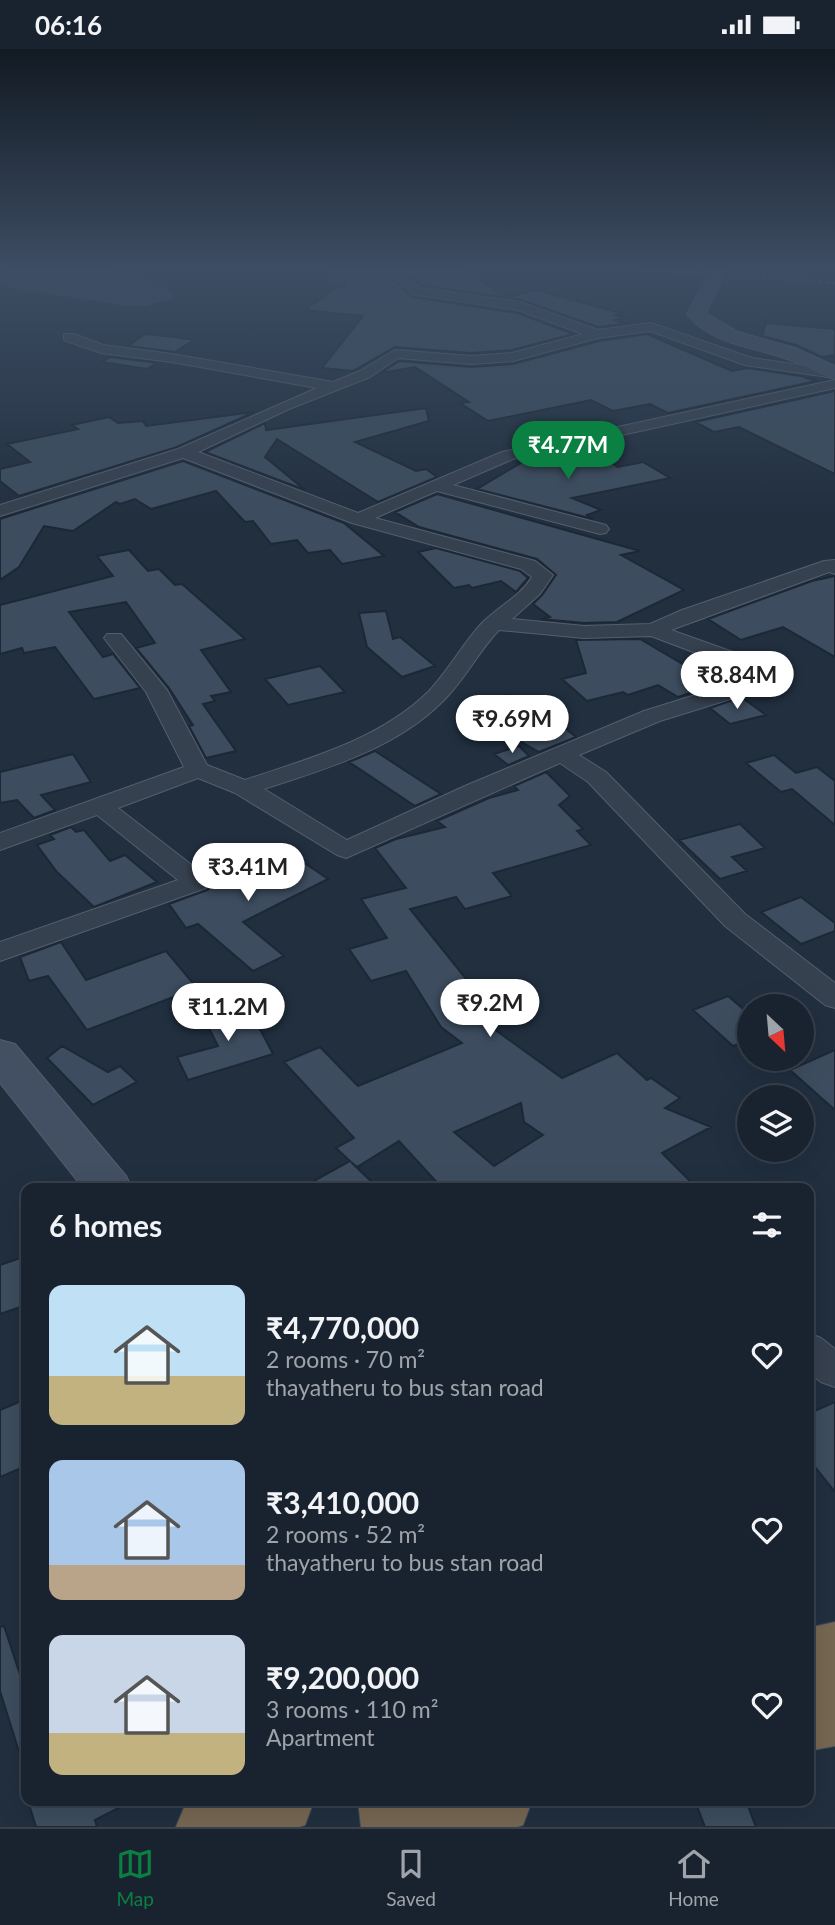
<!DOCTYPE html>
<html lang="en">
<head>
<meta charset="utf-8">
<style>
	:root { --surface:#19232f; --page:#222b37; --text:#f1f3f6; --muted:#9fa4aa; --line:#37404b; --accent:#0b8043 }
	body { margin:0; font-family:Lato,sans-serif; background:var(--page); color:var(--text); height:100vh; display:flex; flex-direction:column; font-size:26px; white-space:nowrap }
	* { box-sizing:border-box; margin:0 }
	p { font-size:23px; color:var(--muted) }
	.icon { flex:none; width:38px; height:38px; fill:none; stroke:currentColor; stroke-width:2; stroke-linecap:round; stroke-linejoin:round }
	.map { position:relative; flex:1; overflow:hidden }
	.panel { position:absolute; left:21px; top:1134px; width:793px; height:623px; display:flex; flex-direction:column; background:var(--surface); border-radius:14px; box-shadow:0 7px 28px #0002,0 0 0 2px var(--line) }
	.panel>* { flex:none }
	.needle { width:46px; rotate:154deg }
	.fabs { position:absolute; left:737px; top:945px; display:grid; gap:14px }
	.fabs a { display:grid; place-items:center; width:77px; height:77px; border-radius:50%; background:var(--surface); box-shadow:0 7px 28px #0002,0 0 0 2px var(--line); font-size:35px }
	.price { position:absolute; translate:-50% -60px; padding:0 16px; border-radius:24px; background:#fff; color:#222; font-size:23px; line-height:46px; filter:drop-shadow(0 2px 4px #0008) }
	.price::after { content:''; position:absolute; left:50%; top:42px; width:21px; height:16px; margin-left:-10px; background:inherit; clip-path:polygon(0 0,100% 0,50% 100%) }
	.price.active { background:var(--accent); color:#fff }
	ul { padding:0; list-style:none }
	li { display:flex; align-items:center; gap:21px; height:175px; padding:0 28px }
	li span { display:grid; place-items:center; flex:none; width:196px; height:140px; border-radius:14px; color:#555 }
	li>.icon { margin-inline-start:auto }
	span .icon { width:84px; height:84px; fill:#fffc; stroke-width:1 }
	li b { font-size:30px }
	h2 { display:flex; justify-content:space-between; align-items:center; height:84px; padding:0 28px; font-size:30px }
	.status { display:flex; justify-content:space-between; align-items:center; height:49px; padding:0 35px; background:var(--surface); direction:ltr }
	.status svg { height:19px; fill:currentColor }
	.tabs { display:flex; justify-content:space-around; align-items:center; height:98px; border-top:2px solid var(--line); background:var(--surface); font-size:19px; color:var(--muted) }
	.tabs a { display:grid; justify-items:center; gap:4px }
	.tabs .active { color:var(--accent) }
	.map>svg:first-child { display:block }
	.water { fill:#334b68 }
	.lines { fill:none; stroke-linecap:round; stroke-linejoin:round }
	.canal { fill:#334b68; fill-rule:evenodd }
	.building { fill:#3d4d5f; stroke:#1d2836; stroke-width:2; fill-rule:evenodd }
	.street-casing { stroke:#545f6d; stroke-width:2 }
	.secondary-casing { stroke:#545f6d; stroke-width:2 }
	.highway-casing { stroke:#414c5a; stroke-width:2 }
	.street { fill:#36414f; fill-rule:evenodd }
	.secondary { fill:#435063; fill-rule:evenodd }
	.highway { fill:#766752; fill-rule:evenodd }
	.rail { stroke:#576577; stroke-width:2.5; stroke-dasharray:3.5 3.5; stroke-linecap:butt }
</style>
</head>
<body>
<div class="status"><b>06:16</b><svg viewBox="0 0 49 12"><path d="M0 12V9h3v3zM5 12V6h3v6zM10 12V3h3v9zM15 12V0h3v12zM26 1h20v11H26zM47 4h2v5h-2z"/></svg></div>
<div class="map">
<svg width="835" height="1778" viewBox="0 0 835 1778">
	<rect width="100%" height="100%" fill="#212f3f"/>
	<path class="water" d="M 21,219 C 50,219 165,219 175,249 L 145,257 L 127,257 L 12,239 L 0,234 L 0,227 Z"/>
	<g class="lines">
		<path class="canal" d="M 333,219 L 345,219 L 341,235 L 336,236 L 329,232 Z"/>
	</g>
	<path class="building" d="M 345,219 L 460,219 L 501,245 L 513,247 L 536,241 L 621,264 L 615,266 L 623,268 L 615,271 L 624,275 L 598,278 L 521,251 L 421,236 L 400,220 L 393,225 L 392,229 L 412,248 L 517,264 L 574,285 L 512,301 L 471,304 L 395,298 L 353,322 L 322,319 L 363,267 L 305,261 L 337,238 L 344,238 Z
		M 766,274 L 835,280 L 835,306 L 822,308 L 796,296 L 762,287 Z
		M 145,285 L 175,288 L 194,291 L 175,303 L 128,297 Z
		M 647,285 L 732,322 L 747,319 L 801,327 L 816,332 L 668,364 L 650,355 L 613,362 L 591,351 L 488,372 L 460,354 L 469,353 L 415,318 L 381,324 L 399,312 L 471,318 L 513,315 L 599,292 Z
		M 110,308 L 158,314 L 147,320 L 102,313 Z
		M 835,342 L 835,425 L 739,378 L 714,383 L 695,373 Z
		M 426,359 L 429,372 L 355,393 L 416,422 L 426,420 L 437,428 L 378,453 L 277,390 L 265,408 L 305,441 L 205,403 L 265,374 L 266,381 Z
		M 254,363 L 177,398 L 19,447 L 0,432 L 0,420 L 30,413 L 7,395 L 78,380 L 72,376 L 109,368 L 118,374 L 143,372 L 146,377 Z
		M 574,404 L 581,408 L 596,405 L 618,418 L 643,413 L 670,429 L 572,449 L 601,461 L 587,466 L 593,470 L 477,440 L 524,412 Z
		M 183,412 L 344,474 L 384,507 L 342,515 L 330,501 L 308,504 L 297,491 L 271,495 L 253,472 L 245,473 L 216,442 L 151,460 L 135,450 L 120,455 L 116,453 L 73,482 L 44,477 L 19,518 L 0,531 L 0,470 Z
		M 437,445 L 640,502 L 621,506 L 684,541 L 617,573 L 584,574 L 541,570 L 550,568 L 533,555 L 542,546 L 556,526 L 537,510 L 419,478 L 395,463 Z
		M 436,499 L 520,522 L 528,529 L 516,543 L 501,532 L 472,539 L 469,536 L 454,539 L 418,503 Z
		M 129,501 L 148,522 L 159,520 L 175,536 L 182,535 L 245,590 L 201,601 L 231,643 L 211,647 L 215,652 L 203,655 L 236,702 L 206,709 L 189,677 L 193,676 L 169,639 L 136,599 L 155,594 L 126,553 L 69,563 L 103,608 L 113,605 L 140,639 L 94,650 L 55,598 L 24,604 L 22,599 L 0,605 L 0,556 L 113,527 L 97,507 Z
		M 835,527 L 835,608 L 783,578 L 741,591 L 708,570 L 812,532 Z
		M 386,562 L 393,590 L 400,588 L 435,617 L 402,628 L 367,598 L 359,564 Z
		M 640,590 L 691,620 L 698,618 L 721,634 L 678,648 L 658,636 L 628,646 L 623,643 L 587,652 L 562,630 L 586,624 L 576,591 Z
		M 320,617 L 345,643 L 288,656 L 265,630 Z
		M 505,646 L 510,646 L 538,666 L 546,664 L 576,688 L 539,703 L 461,659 Z
		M 741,648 L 766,666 L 730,675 L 710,659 Z
		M 519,697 L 529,707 L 508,716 L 494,705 Z
		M 375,702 L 441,745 L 415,757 L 349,713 Z
		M 73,705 L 91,733 L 41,746 L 55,761 L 34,769 L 17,751 L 0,754 L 0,723 Z
		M 774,706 L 796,724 L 817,718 L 835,732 L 835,776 L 792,740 L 781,743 L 746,714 Z
		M 546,723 L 570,747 L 559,756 L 583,780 L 577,782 L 591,796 L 493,824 L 512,847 L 465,860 L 456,848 L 410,860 L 483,951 L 462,957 L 562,1029 L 617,1004 L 647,1031 L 651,1029 L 680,1049 L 665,1059 L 711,1078 L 662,1104 L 697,1139 L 442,1139 L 399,1092 L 357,1118 L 351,1113 L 378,1139 L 301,1139 L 350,1112 L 336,1099 L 354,1089 L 284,1013 L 320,998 L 358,1037 L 462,994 L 441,978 L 406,922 L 371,932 L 349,900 L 387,889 L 361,850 L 406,839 L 375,799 L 396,790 L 445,778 L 437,772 L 489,749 L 518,741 L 514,737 ZM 521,1054 L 524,1073 L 543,1086 L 494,1117 L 454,1083 Z
		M 740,775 L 765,799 L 732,808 L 747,822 L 720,830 L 679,791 Z
		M 71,778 L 76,783 L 84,781 L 110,812 L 125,806 L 157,833 L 94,858 L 57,823 L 37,796 L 54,790 L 50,786 Z
		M 278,796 L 328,830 L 243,873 L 284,907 L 253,922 L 198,875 L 186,879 L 169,855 L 207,841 Z
		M 801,848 L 835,874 L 835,882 L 801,895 L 761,863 Z
		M 61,893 L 86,931 L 166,902 L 197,939 L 87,981 L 48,927 L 29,932 L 20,908 Z
		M 728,947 L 749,965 L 749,991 L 733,997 L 693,961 Z
		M 247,955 L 273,1005 L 188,1031 L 177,1008 L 218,997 L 203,967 Z
		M 62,997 L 108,1023 L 120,1017 L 137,1033 L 93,1056 L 47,1009 Z
		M 835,1001 L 835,1061 L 790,1021 Z
		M 26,1207 L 26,1256 L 0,1265 L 0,1216 Z
		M 26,1350 L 26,1417 L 0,1428 L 0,1361 Z
		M 835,1353 L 835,1443 L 808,1409 L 808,1365 Z
		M 4,1577 L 26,1644 L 26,1708 L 21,1709 L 0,1642 L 0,1578 Z
		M 28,1752 L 132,1752 L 95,1771 L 97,1778 L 36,1778 Z
		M 695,1752 L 746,1752 L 756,1778 L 705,1778 Z"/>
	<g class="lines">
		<g class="street-casing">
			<path id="street" d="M 400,223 L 420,239 L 520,253 L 598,281 L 651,274 L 752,309 L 835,321 L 835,329 L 745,316 L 650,282 L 598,289 L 513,312 L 471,315 L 398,309 L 370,328 L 289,360 L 198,403 L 358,464 L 502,403 L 835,331 L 835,339 L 513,410 L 453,436 L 606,476 L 609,480 L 606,484 L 600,485 L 437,442 L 375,469 L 535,512 L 553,526 L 540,545 L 512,570 L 584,577 L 650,575 L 682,561 L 824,512 L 835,511 L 835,525 L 829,523 L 671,581 L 764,614 L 767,619 L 764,624 L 737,648 L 660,672 L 579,706 L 606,723 L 745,865 L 835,934 L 835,959 L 825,956 L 725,877 L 588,733 L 560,714 L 346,809 L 337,806 L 235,744 L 198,729 L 118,759 L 206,827 L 210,833 L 206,839 L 0,912 L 0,893 L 178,831 L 97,766 L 0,801 L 0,784 L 184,718 L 146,643 L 104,589 L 107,585 L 121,585 L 167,641 L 207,716 L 245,731 C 307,710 379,691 428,643 C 448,622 462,596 481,575 C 497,558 520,548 532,528 L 521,520 L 352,474 L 183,409 L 0,467 L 0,456 L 178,400 L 317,339 L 172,313 L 101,304 L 64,291 L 64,285 L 74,285 L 103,296 L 172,305 L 333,333 L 360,322 L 395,301 L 471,307 L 512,304 L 583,285 L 518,261 L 412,245 L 394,227 ZM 499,581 L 584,589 L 651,587 L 741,621 L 721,638 L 644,662 L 465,737 L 347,791 L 264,740 C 325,720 395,700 442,653 C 464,632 478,603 499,581 Z
				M 808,1284 L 821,1289 L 835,1300 L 835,1338 L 821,1333 L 808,1323 Z"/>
		</g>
		<g class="secondary-casing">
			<path id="secondary" d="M 711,219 L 727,219 L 706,264 L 738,283 L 795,299 L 835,317 L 835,330 C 819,326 805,316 790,311 C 757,298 710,296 687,265 Z
				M 0,991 L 15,995 L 126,1127 L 132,1139 L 83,1139 L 0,1034 Z"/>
		</g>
		<g class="highway-casing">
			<path id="highway" d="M 835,1573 L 835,1697 L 808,1702 L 808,1579 Z
				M 192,1752 L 314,1752 L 305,1776 L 299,1778 L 176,1778 L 186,1754 Z
				M 358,1752 L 532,1752 L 523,1776 L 517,1778 L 361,1778 Z"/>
		</g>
		<use href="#street" class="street"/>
		<use href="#secondary" class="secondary"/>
		<use href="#highway" class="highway"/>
		<path class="rail" d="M 623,219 L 835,234"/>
	</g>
	<linearGradient id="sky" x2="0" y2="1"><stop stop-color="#121a23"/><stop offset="0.47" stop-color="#3d4d63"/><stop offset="1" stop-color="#3d4d63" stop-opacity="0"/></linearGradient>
	<rect width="835" height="468" fill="url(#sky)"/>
</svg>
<div class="fabs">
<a><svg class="needle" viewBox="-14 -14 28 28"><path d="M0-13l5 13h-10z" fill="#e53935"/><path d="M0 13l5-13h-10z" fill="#9fa4aa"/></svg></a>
<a><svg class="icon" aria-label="layers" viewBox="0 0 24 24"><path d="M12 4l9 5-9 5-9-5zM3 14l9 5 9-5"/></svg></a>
</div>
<b class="price active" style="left:568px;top:432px">₹4.77M</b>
<b class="price" style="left:737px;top:662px">₹8.84M</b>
<b class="price" style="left:512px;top:706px">₹9.69M</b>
<b class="price" style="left:248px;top:854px">₹3.41M</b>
<b class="price" style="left:490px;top:990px">₹9.2M</b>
<b class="price" style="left:228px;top:994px">₹11.2M</b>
<section class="panel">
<h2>6 homes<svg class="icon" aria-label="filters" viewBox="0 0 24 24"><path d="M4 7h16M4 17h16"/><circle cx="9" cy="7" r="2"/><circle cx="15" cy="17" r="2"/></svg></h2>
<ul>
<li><span style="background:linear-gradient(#bfe0f5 65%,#c2b280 0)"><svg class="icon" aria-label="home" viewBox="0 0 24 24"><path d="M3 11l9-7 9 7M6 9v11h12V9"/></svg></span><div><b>₹4,770,000</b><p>2 rooms · 70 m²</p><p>thayatheru to bus stan road</p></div><svg class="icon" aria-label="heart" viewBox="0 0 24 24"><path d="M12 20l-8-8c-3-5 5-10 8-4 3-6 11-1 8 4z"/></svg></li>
<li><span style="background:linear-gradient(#a9c7e8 75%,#b9a48a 0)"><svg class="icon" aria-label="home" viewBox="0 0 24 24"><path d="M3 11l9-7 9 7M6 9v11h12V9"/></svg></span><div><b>₹3,410,000</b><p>2 rooms · 52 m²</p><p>thayatheru to bus stan road</p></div><svg class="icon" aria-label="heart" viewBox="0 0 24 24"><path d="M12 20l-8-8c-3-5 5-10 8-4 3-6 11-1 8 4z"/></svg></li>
<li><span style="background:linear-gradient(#c9d6e8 70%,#c2b280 0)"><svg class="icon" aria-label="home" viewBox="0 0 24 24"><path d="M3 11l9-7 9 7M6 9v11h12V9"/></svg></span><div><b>₹9,200,000</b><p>3 rooms · 110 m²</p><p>Apartment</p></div><svg class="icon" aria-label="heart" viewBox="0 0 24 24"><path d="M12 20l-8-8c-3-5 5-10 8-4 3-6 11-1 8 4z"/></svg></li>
</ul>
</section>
</div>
<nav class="tabs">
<a class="active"><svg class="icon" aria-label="map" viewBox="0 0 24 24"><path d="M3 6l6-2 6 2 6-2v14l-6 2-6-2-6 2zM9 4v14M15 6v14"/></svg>Map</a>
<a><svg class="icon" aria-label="saved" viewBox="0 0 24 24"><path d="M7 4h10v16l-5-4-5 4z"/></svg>Saved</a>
<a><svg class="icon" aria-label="home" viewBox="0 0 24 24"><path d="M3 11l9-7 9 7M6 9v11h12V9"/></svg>Home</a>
</nav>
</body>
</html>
